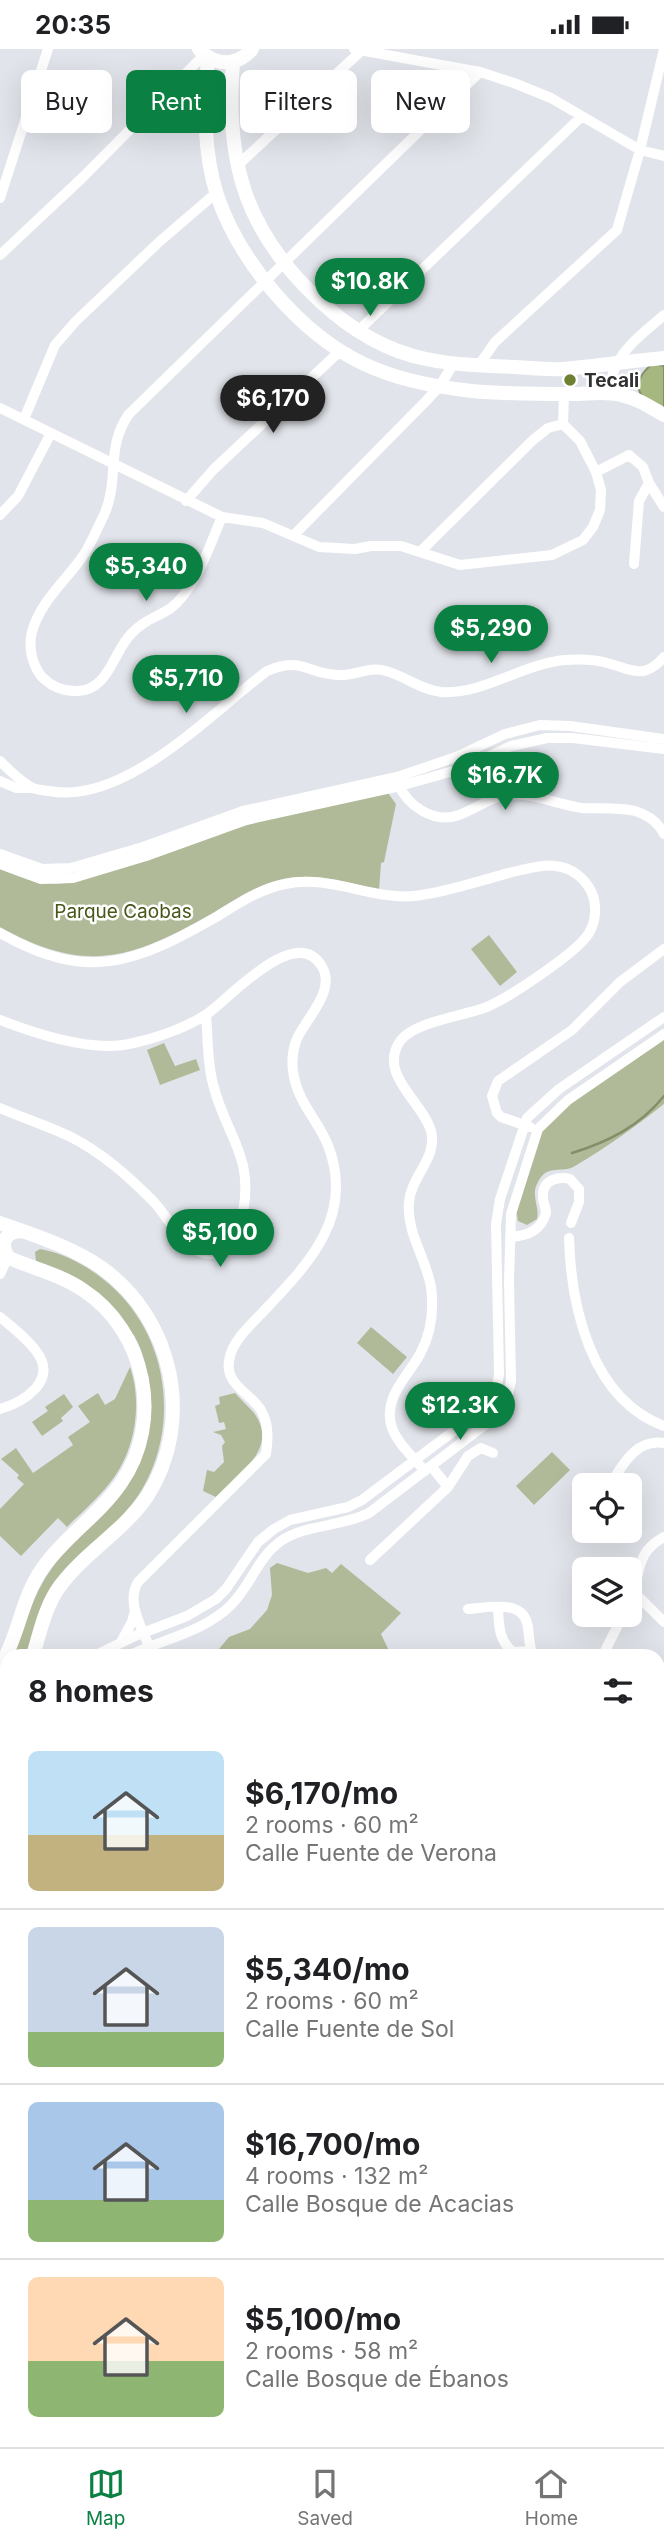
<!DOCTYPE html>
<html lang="en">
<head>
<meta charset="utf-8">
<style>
	:root { --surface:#fff; --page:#f2f2f2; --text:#202124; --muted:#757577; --line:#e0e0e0; --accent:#0b8043 }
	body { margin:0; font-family:Inter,sans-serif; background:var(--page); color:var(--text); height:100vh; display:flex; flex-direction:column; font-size:26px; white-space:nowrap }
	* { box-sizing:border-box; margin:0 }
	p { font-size:23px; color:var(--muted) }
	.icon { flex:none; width:38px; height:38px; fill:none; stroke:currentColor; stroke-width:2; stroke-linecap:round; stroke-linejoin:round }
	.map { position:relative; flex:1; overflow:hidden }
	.panel { position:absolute; left:0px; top:1600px; width:665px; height:800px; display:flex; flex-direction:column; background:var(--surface); border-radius:21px 21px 0 0; box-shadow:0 7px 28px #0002 }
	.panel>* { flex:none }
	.banner { position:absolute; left:21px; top:21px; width:623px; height:63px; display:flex; gap:14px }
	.buttons { position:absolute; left:572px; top:1424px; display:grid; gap:14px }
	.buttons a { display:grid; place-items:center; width:70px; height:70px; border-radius:10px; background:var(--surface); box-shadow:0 7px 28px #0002; font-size:35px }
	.price { position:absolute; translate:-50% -60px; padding:0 16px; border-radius:24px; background:var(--accent); color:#fff; font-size:23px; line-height:46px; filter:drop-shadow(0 2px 4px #0008) }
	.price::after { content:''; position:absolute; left:50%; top:42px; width:21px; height:16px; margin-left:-10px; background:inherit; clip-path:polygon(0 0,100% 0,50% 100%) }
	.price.active { background:#222; color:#fff }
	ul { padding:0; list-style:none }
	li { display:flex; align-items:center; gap:21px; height:175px; padding:0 28px }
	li+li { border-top:2px solid var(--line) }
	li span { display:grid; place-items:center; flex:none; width:196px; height:140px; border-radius:10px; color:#555 }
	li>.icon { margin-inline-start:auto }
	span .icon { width:84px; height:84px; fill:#fffc; stroke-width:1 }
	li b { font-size:30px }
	h2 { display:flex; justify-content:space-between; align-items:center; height:84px; padding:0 28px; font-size:30px }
	.pill { padding:0 24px; border-radius:10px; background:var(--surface); box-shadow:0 7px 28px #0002; font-size:24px; line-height:63px }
	.pill.active { background:var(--accent); color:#fff }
	.status { display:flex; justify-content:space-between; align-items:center; height:49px; padding:0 35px; background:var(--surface); direction:ltr }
	.status svg { height:19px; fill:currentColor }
	.menu { display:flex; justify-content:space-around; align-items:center; height:98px; border-top:2px solid var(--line); background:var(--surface); font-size:19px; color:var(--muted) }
	.menu a { display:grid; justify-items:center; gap:4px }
	.menu .active { color:var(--accent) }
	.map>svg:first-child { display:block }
	.green { fill:#b0ba98 }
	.water { fill:#a7b780; stroke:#838f69; stroke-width:2 }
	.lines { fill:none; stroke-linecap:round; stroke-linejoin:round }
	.stream { stroke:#838f69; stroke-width:2.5 }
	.major-tunnel { stroke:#bec0c5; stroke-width:14; stroke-dasharray:14 7; stroke-linecap:butt }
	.minor { stroke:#fff; stroke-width:10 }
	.major { stroke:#fff; stroke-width:14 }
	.poi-dot { fill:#6d8131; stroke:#fff; stroke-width:2.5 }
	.labels { text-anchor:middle; stroke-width:5; stroke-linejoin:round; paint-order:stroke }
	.poi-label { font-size:19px; font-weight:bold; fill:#303133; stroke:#fff; text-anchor:start }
	.park-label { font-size:19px; fill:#485619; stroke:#fff }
</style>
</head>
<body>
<div class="status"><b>20:35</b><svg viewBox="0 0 49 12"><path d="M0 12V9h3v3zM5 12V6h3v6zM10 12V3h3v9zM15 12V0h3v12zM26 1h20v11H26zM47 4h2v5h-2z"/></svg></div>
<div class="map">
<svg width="664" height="2398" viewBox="0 0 664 2398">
	<rect width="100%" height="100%" fill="#e1e4ea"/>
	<path class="green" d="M 388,744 L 396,755 L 384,813 L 381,814 L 379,841 C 346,834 313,822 279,831 C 255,837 234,851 213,864 C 132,910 86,926 0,878 L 0,820 C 22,829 42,837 66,834 L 259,772 Z
		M 489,886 L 517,923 L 500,937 L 471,900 Z
		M 664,989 L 664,1055 C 636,1077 606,1099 575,1117 C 563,1125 547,1114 538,1133 C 530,1146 540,1157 537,1170 L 527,1176 L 518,1172 L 515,1154 L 540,1081 L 570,1054 Z
		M 164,994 L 175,1017 L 196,1010 L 200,1021 L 160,1036 L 147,1001 Z
		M 40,1200 C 76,1206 115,1234 135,1264 C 175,1321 174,1403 130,1458 C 115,1478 92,1491 77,1511 C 71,1519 67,1530 63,1539 C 52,1562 41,1584 30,1606 L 13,1606 C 24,1577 33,1545 52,1519 C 67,1498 89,1481 107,1462 C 139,1429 157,1382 149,1336 C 146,1318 142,1295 130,1281 C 123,1273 112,1268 104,1262 C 81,1245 58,1229 36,1212 L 35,1203 Z
		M 371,1278 L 407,1308 L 393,1325 L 357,1294 Z
		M 130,1318 C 142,1352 136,1397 115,1427 C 102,1446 83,1462 67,1478 L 58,1469 L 21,1507 L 0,1487 L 0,1460 L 24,1435 L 17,1429 L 19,1426 L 1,1410 L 16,1399 L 33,1424 L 73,1396 L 68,1388 L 90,1373 L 78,1357 L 98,1344 L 105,1356 L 115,1350 Z
		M 235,1344 C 241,1351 248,1357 254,1364 C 280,1399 238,1426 216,1448 L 203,1442 L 207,1421 L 214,1423 L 224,1413 L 222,1397 L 225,1393 L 221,1386 L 213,1383 L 226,1380 L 224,1373 L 219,1374 L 215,1357 L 220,1355 L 219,1348 Z
		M 64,1345 L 73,1358 L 61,1369 L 63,1372 L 42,1387 L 32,1373 L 48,1362 L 45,1358 Z
		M 552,1403 L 570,1421 L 534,1456 L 516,1437 Z
		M 277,1514 L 308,1524 L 326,1519 L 332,1524 L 341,1515 L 401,1564 L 381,1585 L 391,1606 L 214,1606 L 229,1588 L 250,1580 L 267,1561 L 272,1546 L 270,1519 Z
		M 7,1760 L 7,2231 L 0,2234 L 0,1766 Z"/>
	<path class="water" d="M 653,315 L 664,317 L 664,361 C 658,358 649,354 644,349 C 632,337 642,322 653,315 Z"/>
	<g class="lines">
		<path class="stream" d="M 572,1104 C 608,1093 640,1077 664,1047"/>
		<path class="major-tunnel" d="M 0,2369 L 7,2386
			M 348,2398 L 354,2392"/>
		<path class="minor" d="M 354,0 L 480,23 L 514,34 L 551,49 L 640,101 L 664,107
			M 238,116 L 361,2
			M 0,149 L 48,0
			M 0,206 L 82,129 L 204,6
			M 358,282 L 582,67
			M 479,316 L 495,293 L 617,181 L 640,101 L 664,0
			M 618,345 L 612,328 C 618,301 645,283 664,266
			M 0,359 L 222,468 L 263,474 L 319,498 L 355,500 L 371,497 L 401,497 L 460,516 L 552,506 L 583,491 L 593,478 L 600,461 L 601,441 L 596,423 L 580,392 L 563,375 L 564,345
			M 24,370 L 55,296 L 76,272 L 159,193 L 216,144
			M 596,423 L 629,406 L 643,418 L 649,434 L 664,458
			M 186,452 L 213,421 L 340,302
			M 0,466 L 18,447 L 51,384
			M 222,468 C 209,497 196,540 171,559 C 156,569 145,570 131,585 C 113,603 108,644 75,642 C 62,642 52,638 42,628 C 32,616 28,598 32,583 C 40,552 68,530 85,504 C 92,492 98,478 104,466 C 120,430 105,399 129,365 L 480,23
			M 293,487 L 426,352 L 439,338 L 454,314
			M 421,502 L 533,391 L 548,379 L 563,375
			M 634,515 L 639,452 L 649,434
			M 0,712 C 9,721 22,734 33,739 C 37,741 44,741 49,742 C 124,757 211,664 267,622 C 303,607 306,625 339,626 C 355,627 369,617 386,622 C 405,627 421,641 441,643 C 483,646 522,615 565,611 C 579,610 593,610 607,614 C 632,620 643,632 664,608
			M 0,732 L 16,739 L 33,739
			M 398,734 C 407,757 434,775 459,766 C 476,760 489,748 508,746 C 532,743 558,756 582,759 C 600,760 618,758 635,762 C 648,766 658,773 664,785
			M 0,805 L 42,820 L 71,819 L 143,798 L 243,762 L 397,728 L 456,708 L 505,685 L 540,676 L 570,677 L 664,690
			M 0,815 L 41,830 L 73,829 L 146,807 L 246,771 L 400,737 L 464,719 L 511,697 L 547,689 L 573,689 L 664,700
			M 0,884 C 88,934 136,914 218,867 C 239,854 260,840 285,835 C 329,825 371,851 414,847 C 450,843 486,829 521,821 C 532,819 544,815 555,817 C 571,818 585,829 592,844 C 597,857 596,872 589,884 C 578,903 506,951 484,959 C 462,967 415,973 401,991 C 376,1024 423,1053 431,1082 C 438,1109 411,1127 409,1153 C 406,1183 426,1209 431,1238 C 434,1261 431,1285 420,1305 C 407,1329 382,1349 392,1379 C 398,1395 414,1409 425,1422
			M 0,971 C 36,985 90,1003 129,995 C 154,990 186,979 207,965 C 230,949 295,875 321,916 C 338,941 305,970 296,992 C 290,1009 292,1027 299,1044 C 307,1063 322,1079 329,1099 C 355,1171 305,1218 261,1265 C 249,1277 231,1294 229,1312 C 225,1337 253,1345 262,1363 C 269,1376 268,1391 266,1405 L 138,1533 C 126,1553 141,1577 149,1597
			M 0,1059 C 23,1069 48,1077 71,1088 C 102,1104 127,1126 152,1151 C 172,1171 186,1212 220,1204 C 234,1194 239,1179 243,1163 C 254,1106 225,1085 213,1035 C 207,1013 208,988 206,966
			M 530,1078 L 501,1068 L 497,1064 L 492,1047 L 498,1032 L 572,981 L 620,933 L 664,900
			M 510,1188 C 527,1187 541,1182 546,1164 C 546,1158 542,1152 543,1146 C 543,1131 558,1127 570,1130 L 579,1140 L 579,1153 L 571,1174
			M 569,1189 C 571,1258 591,1350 664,1377
			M 0,1225 L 8,1208
			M 0,1268 C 12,1278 27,1289 36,1302 C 59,1331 24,1353 0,1360
			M 609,1437 C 623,1416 635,1390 664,1394
			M 448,1438 L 468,1407 L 481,1399 L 493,1404
			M 370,1511 L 448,1438 L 431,1417
			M 634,1543 L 664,1573
			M 630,1551 C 642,1525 634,1504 664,1488
			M 498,1558 C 499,1575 498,1591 513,1603 L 531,1602
			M 468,1560 C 486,1559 521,1550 527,1574 C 530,1585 528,1596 533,1606
			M 121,1593 L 132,1573 L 135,1561
			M 96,1606 L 135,1587 L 187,1567 L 216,1550 L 226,1540 L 258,1493 L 274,1480 L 290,1471 L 348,1458 L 362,1451 L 487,1357 L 496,1342 L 499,1325 L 496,1175 L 500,1150 L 527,1069 L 559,1040 L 664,968
			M 130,1606 C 163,1590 204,1583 231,1556 C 251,1536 258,1508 281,1492 C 306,1475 341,1478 369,1464 L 498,1366 L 506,1353 L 511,1332 L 509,1232 L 511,1165 L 538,1080 L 568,1051 L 664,985
			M 603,1606 L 623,1566
			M 0,1656 L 7,1652
			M 0,1717 L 7,1711
			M 658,1916 L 664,1910
			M 658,2064 L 664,2069
			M 658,2233 L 664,2233
			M 479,2392 L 483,2398
			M 584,2392 L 586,2398
			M 642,2398 L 653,2392"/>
		<path class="major" d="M 199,0 C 214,17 237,18 252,0
			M 208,9 C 204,54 203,102 217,146 C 239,212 300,285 364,315 C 398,331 435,338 472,342 C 505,345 540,345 573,345 C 588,345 606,342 621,346 C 637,349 650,358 664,366
			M 233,13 C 225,112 245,183 320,252 C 349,279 386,302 426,310 C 455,316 486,317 516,318 C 531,319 548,321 563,320 C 597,317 630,312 664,309
			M 0,1174 C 34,1186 72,1198 102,1219 C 173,1270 195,1371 148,1446 C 124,1482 85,1503 60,1537 C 45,1557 40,1584 33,1606
			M 0,1205 C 27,1218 58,1224 83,1241 C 146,1282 164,1372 121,1434 C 99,1466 64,1488 42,1520 C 21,1550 19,1587 0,1618
			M 8,1208 C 0,1195 4,1183 21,1182
			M 658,1668 L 664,1662
			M 0,1675 L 7,1666
			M 658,1711 L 664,1705
			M 0,2389 L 7,2389
			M 292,2392 L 324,2398
			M 371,2392 L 382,2398
			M 426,2392 L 428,2398
			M 216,2398 L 278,2392"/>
	</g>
	<circle class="poi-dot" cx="570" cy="331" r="7"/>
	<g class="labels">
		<g class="poi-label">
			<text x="584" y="338">Tecali</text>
		</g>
		<g class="park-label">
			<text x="123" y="869">Parque Caobas</text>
		</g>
	</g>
</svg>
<div class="buttons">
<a><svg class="icon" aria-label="locate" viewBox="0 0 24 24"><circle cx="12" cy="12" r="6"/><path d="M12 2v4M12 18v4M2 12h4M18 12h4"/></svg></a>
<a><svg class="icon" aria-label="layers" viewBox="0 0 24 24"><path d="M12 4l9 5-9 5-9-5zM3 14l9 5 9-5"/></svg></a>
</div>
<b class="price" style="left:370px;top:269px">$10.8K</b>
<b class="price active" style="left:273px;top:386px">$6,170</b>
<b class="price" style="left:146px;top:554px">$5,340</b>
<b class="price" style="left:491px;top:616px">$5,290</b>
<b class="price" style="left:186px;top:666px">$5,710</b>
<b class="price" style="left:505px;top:763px">$16.7K</b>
<b class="price" style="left:220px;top:1220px">$5,100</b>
<b class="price" style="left:460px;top:1393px">$12.3K</b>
<div class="banner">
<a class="pill">Buy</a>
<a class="pill active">Rent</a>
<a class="pill">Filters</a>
<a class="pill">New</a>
</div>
<section class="panel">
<h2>8 homes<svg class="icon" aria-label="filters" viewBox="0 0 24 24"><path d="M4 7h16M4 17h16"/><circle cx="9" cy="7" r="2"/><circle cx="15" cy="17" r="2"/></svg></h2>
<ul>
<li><span style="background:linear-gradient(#bfe0f5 60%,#c2b280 0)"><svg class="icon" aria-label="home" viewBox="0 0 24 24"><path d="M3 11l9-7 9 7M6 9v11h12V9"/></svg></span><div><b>$6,170/mo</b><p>2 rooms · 60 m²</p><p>Calle Fuente de Verona</p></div></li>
<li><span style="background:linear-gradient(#c9d6e8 75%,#8fb573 0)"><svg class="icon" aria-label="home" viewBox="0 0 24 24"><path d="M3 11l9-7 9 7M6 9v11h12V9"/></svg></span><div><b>$5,340/mo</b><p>2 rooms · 60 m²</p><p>Calle Fuente de Sol</p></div></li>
<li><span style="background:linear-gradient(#a9c7e8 70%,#8fb573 0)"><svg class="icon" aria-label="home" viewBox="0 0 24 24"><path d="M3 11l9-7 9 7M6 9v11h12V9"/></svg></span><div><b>$16,700/mo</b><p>4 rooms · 132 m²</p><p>Calle Bosque de Acacias</p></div></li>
<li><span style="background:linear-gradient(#ffd9b3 60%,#8fb573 0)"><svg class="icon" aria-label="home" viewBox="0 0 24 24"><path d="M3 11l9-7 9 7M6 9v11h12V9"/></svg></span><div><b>$5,100/mo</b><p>2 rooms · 58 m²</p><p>Calle Bosque de Ébanos</p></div></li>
</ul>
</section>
</div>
<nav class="menu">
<a class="active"><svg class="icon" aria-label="map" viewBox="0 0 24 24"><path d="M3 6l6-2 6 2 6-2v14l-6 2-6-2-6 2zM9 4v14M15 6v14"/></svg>Map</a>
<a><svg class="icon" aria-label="saved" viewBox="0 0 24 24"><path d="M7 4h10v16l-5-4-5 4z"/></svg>Saved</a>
<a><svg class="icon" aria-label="home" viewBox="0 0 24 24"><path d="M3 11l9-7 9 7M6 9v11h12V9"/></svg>Home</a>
</nav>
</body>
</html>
